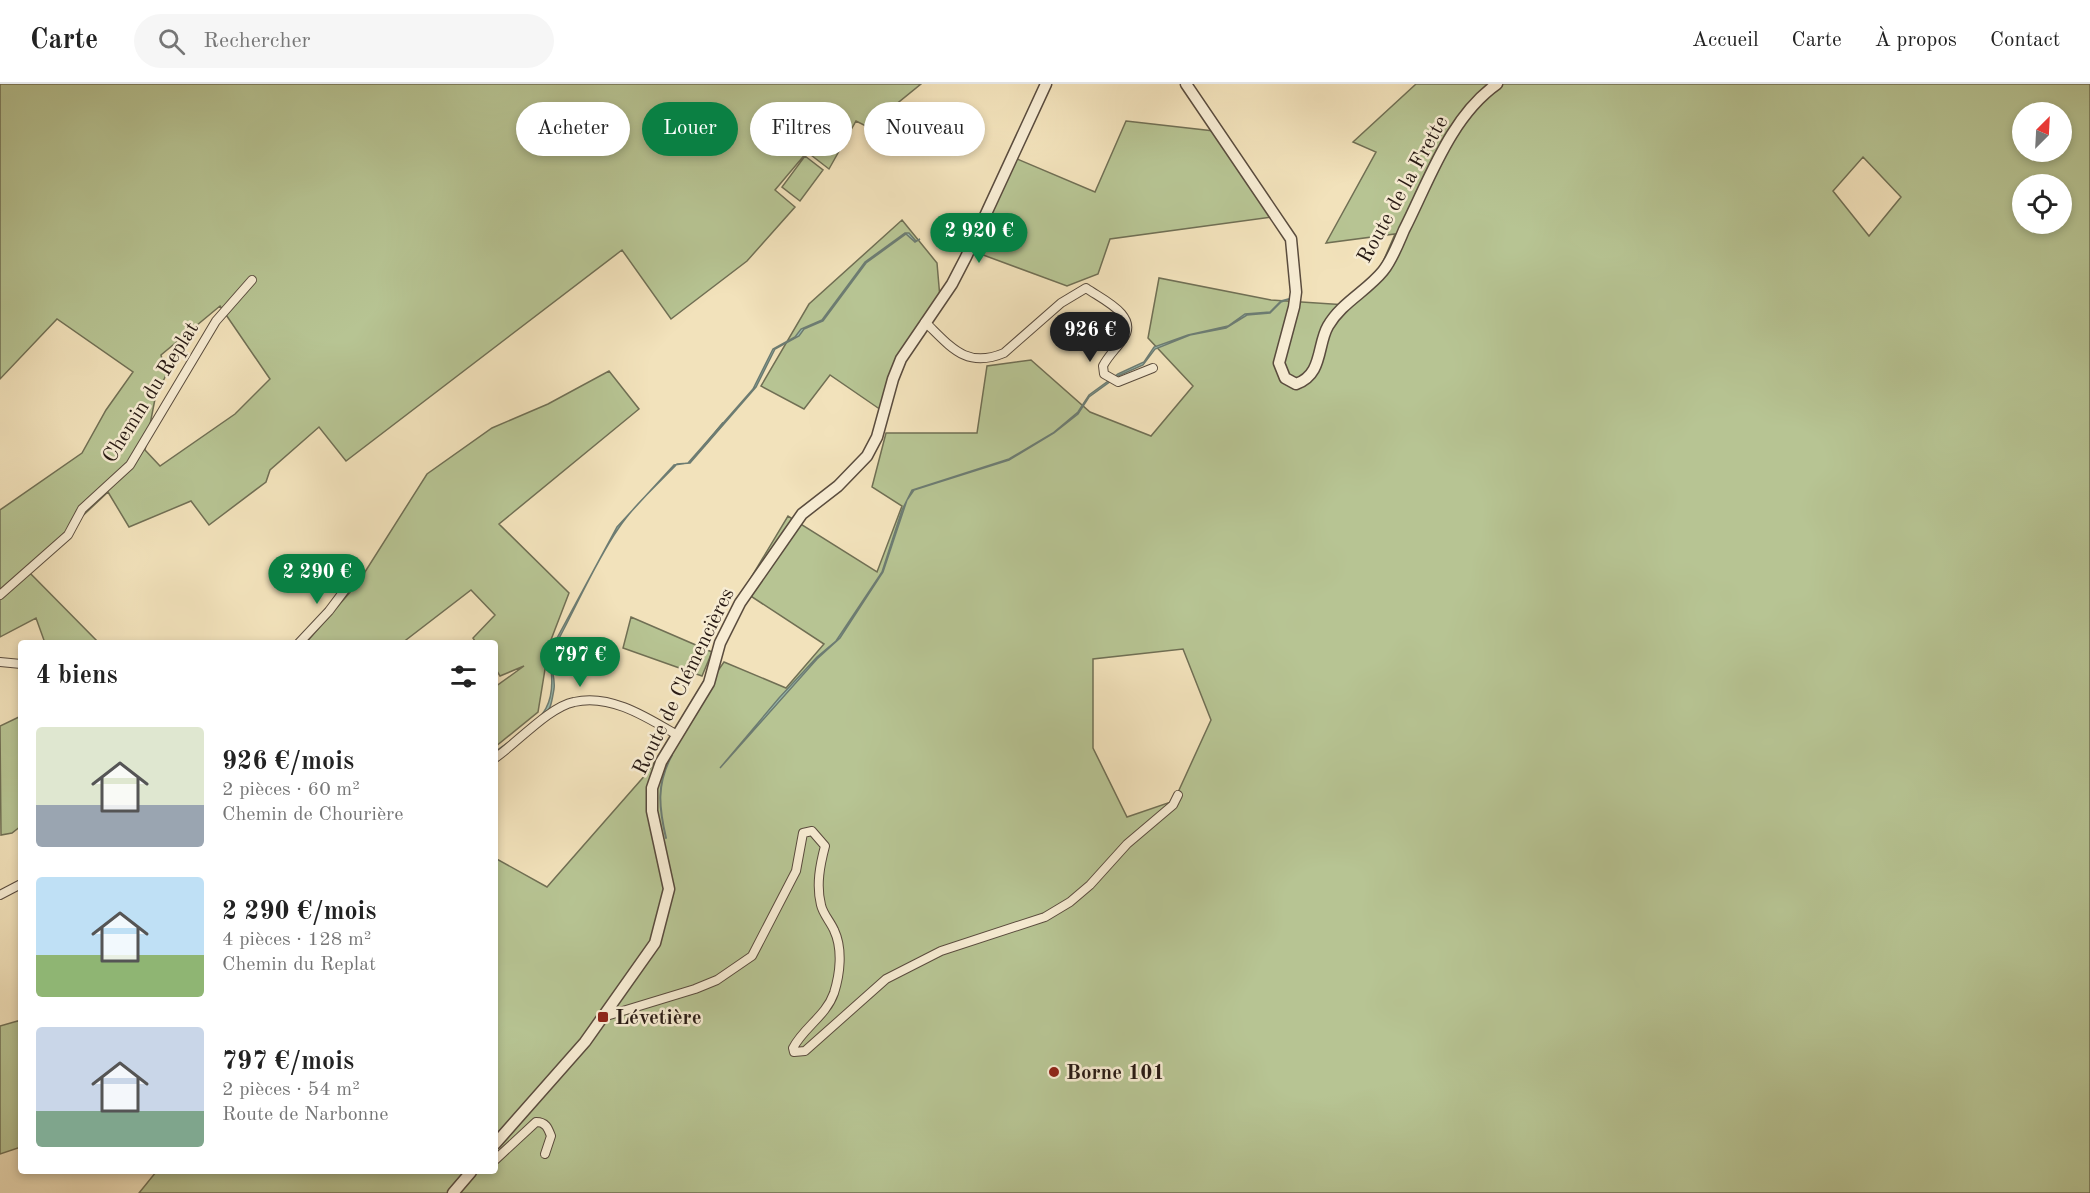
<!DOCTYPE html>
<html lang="fr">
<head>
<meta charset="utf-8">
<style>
	:root { --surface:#fff; --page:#f6f6f6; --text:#222; --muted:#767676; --line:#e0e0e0; --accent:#0b8043 }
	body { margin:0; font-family:"Old Standard TT",serif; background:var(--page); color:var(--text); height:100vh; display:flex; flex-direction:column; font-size:22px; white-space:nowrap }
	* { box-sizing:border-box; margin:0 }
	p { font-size:20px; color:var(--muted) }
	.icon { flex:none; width:33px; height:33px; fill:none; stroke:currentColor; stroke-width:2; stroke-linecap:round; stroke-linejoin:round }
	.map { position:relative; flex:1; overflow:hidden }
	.sheet { position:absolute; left:18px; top:556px; width:480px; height:534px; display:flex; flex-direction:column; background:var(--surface); border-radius:6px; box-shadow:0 3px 9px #0003 }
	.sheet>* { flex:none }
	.banner { position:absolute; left:516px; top:18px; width:570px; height:54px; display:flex; gap:12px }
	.needle { width:39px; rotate:24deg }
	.controls { position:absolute; left:2012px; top:18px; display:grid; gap:12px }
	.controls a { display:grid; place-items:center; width:60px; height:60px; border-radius:50%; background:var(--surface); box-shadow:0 3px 9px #0003; font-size:30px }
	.price { position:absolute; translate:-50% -51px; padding:0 14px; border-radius:21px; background:var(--accent); color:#fff; font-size:20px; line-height:39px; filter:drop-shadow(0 2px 3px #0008) }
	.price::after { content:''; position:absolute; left:50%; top:36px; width:18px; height:14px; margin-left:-9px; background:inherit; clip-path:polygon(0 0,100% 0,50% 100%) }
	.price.current { background:#222; color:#fff }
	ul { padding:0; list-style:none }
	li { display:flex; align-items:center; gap:18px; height:150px; padding:0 18px }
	li span { display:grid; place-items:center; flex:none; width:168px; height:120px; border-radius:6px; color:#555 }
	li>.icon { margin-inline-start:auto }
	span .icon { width:72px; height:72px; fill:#fffc; stroke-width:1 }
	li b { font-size:26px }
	h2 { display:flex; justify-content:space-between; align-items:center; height:72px; padding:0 18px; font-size:26px }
	.pill { padding:0 21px; border-radius:27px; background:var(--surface); box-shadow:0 3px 9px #0003; font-size:21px; line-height:54px }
	.pill.current { background:var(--accent); color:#fff }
	header { display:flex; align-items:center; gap:36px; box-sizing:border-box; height:84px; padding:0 30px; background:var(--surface); border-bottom:2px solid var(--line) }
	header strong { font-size:28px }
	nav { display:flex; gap:33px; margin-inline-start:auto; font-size:21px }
	.search { width:420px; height:54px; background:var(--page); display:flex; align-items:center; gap:15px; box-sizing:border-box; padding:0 21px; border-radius:33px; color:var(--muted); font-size:22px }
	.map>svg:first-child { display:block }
	.green { fill:#b7c493; stroke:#706f54; stroke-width:1.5; fill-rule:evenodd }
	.water { fill:#9bbdb1; stroke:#6d7c72; stroke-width:1.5 }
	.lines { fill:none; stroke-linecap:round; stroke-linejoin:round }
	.stream { stroke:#6d7c72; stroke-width:2 }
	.minor-casing { stroke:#5a4c3e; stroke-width:10 }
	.tertiary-casing { stroke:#5a4c3e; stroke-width:13 }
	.minor { stroke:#f7ecd3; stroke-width:8 }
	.tertiary { stroke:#f7ecd3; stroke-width:10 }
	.poi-dot { fill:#8f2418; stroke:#f7ecd3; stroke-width:2 }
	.labels { text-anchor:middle; stroke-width:5; stroke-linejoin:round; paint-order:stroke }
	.street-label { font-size:21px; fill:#281a14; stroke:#f7ecd3 }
	.poi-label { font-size:21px; font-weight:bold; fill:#281a14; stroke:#f7ecd3; text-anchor:start }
</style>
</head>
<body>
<header>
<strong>Carte</strong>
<div class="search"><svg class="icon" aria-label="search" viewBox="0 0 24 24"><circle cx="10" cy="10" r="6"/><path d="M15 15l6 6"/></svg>Rechercher</div>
<nav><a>Accueil</a><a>Carte</a><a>À propos</a><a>Contact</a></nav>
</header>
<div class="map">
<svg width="2090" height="1109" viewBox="0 0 2090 1109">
	<rect width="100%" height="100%" fill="#f2e2bb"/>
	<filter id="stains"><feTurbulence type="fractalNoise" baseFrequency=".00333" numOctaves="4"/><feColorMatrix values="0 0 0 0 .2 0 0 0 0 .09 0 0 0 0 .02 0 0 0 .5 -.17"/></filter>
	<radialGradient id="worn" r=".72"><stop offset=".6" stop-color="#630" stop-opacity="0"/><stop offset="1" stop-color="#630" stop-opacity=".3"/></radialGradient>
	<path class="green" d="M 0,0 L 921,0 L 868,43 L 856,37 L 829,85 L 807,68 L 775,106 L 795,123 L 747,177 L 671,235 L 622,166 L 346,377 L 319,343 L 270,386 L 266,398 L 209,441 L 191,417 L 129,443 L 108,408 L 26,485 L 100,560 L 45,559 L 36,534 L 0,553 L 0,426 L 82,369 L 106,326 L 133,288 L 57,235 L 0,295 ZM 220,222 L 270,295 L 235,330 L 160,382 L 145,366 L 155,315 L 166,291 L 161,271 Z
		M 1416,0 L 2090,0 L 2090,1109 L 139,1109 L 156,1088 L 495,1088 L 495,774 L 547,803 L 647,689 L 724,578 L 786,604 L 824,560 L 743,507 L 788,432 L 877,488 L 902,422 L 872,403 L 886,349 L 977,349 L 987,282 L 1031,276 L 1090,328 L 1151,352 L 1193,302 L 1148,254 L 1159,194 L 1271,216 L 1347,221 L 1379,187 L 1395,150 L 1326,159 L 1376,68 L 1353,58 ZM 2022,28 L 2061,28 L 2061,68 L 2022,68 ZM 1863,73 L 1901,113 L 1869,152 L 1833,107 ZM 2022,100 L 2061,100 L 2061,140 L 2022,140 ZM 1183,565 L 1211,636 L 1174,717 L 1127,733 L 1093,664 L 1093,575 Z
		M 1126,37 L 1214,47 L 1280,132 L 1110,155 L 1098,190 L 1067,202 L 967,165 L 1010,72 L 1095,108 Z
		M 805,72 L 823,86 L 800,117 L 782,103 Z
		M 902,136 L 937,179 L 940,214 L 924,235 L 881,326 L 830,291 L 804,325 L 761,302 L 809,220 Z
		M 609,287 L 639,325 L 499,440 L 569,509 L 549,561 L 538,628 L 495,663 L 495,603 L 524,582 L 500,592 L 495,584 L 495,560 L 476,559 L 473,554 L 495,531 L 471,506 L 402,559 L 305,560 L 358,499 L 427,390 L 492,344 L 548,320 Z
		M 631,533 L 712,568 L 702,592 L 623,564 Z
		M 21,632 L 21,742 L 12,749 L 1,751 L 0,642 Z
		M 21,936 L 21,1063 L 0,1070 L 0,942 Z"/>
	<path class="water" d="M 905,149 L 909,149 L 916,157 L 920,155 L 915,158 L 906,150 L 866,179 L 823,237 L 804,245 L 799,252 L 775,265 L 756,303 L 690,379 L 677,380 C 657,401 634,421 618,445 C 592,483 575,527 552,567 C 548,580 556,592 554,605 C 553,610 552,618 550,623 C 546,636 507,660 495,669 C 535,637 561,631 549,574 L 549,569 L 617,443 L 674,381 L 688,379 L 753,305 L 773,265 L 795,253 L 801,245 L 822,236 L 865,178 Z
		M 1292,214 L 1281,218 L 1270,229 L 1247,231 L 1226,244 L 1190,251 L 1155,265 L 1143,281 L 1118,292 L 1089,313 L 1078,330 L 1054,349 L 1009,376 L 914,406 L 907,416 L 883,488 L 840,554 L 817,575 L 720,684 L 779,614 L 817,573 L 836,557 L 882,488 L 902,426 L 912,406 L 1009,375 L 1053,349 L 1078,328 L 1089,311 L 1118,290 L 1144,278 L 1154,263 L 1188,251 L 1228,242 L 1245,230 L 1270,228 L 1281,217 Z"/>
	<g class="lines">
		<path class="stream" d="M 704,362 L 723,339
			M 495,668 L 509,658
			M 666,754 C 659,724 656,700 672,671"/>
		<g class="minor-casing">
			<path id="minor" d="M 925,238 C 951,263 966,285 1004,269 L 1061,219 L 1086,204 C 1101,215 1140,231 1123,255 C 1116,265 1108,272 1103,282 L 1104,290 L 1118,298 L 1153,284
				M 0,511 L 68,451 L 82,425 L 130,381 L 216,237 L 252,196
				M 298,560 L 329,527 L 353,495
				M 0,578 L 21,580
				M 495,674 C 517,659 549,623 574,618 C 610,609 648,634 677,651
				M 0,811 L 21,800
				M 603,933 L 695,905 L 717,896 L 752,872 L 796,787 L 803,749 L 812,747 L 825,762 C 820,781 816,801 821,821 C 823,830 830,837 834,846 C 843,865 840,890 834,909 C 826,932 804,943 793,964 L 794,968 L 805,967 L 886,895 L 941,867 L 1045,833 L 1070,818 L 1090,801 L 1127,760 L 1173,721 L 1178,711
				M 495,1076 L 536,1038 C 546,1038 548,1044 551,1052 L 545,1070"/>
		</g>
		<g class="tertiary-casing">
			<path id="tertiary" d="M 1186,0 L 1291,155 L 1296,208 L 1294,223 L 1279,279 L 1285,294 L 1296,300 C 1323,291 1317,261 1328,242 C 1341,219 1367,207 1383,187 C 1392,176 1398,160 1404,146 C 1429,97 1450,33 1497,0
				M 495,1060 L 585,958 L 655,859 L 669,805 L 652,727 L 652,704 L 661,678 L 709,599 L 720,559 L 740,519 L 802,430 L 838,402 L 867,372 L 877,353 L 893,295 L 901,275 L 952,200 L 966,173 L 1046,0
				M 453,1109 L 471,1088"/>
		</g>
		<use href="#minor" class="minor"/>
		<use href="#tertiary" class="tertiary"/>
	</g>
	<g class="poi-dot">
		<rect x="597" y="927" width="12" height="12" rx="3"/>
		<circle cx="1054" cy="988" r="6"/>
	</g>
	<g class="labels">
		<g class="street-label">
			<text transform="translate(1402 105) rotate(-61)" y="7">Route de la Frette</text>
			<text transform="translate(150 308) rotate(-58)" y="7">Chemin du Replat</text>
			<text transform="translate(683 597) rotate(-64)" y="7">Route de Clémencières</text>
		</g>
		<g class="poi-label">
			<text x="615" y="940">Lévetière</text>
			<text x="1066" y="995">Borne 101</text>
		</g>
	</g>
	<rect width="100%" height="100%" filter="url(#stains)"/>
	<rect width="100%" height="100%" fill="url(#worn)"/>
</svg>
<div class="controls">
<a><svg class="needle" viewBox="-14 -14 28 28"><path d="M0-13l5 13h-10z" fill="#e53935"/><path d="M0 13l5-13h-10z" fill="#767676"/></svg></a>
<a><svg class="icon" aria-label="locate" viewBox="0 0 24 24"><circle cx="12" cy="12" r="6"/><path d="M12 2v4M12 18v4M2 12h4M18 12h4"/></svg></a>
</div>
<b class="price" style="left:979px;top:180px">2 920 €</b>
<b class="price current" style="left:1090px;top:279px">926 €</b>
<b class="price" style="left:317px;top:521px">2 290 €</b>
<b class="price" style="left:580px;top:604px">797 €</b>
<div class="banner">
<a class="pill">Acheter</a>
<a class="pill current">Louer</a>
<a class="pill">Filtres</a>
<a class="pill">Nouveau</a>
</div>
<section class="sheet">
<h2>4 biens<svg class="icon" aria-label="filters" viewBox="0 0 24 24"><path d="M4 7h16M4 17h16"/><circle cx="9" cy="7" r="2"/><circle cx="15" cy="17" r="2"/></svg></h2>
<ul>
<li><span style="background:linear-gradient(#dfe7d0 65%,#9aa5b1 0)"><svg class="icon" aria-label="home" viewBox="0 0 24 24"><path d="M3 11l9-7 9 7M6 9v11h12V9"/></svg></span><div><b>926 €/mois</b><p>2 pièces · 60 m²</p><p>Chemin de Chourière</p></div></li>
<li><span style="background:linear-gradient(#bfe0f5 65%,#8fb573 0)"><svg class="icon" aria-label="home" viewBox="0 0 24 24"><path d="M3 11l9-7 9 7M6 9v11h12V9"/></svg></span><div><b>2 290 €/mois</b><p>4 pièces · 128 m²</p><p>Chemin du Replat</p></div></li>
<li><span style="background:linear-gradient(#c9d6e8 70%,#7fa58c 0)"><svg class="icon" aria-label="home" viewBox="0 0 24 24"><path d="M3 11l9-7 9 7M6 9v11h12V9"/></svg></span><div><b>797 €/mois</b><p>2 pièces · 54 m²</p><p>Route de Narbonne</p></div></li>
</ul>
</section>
</div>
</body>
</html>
